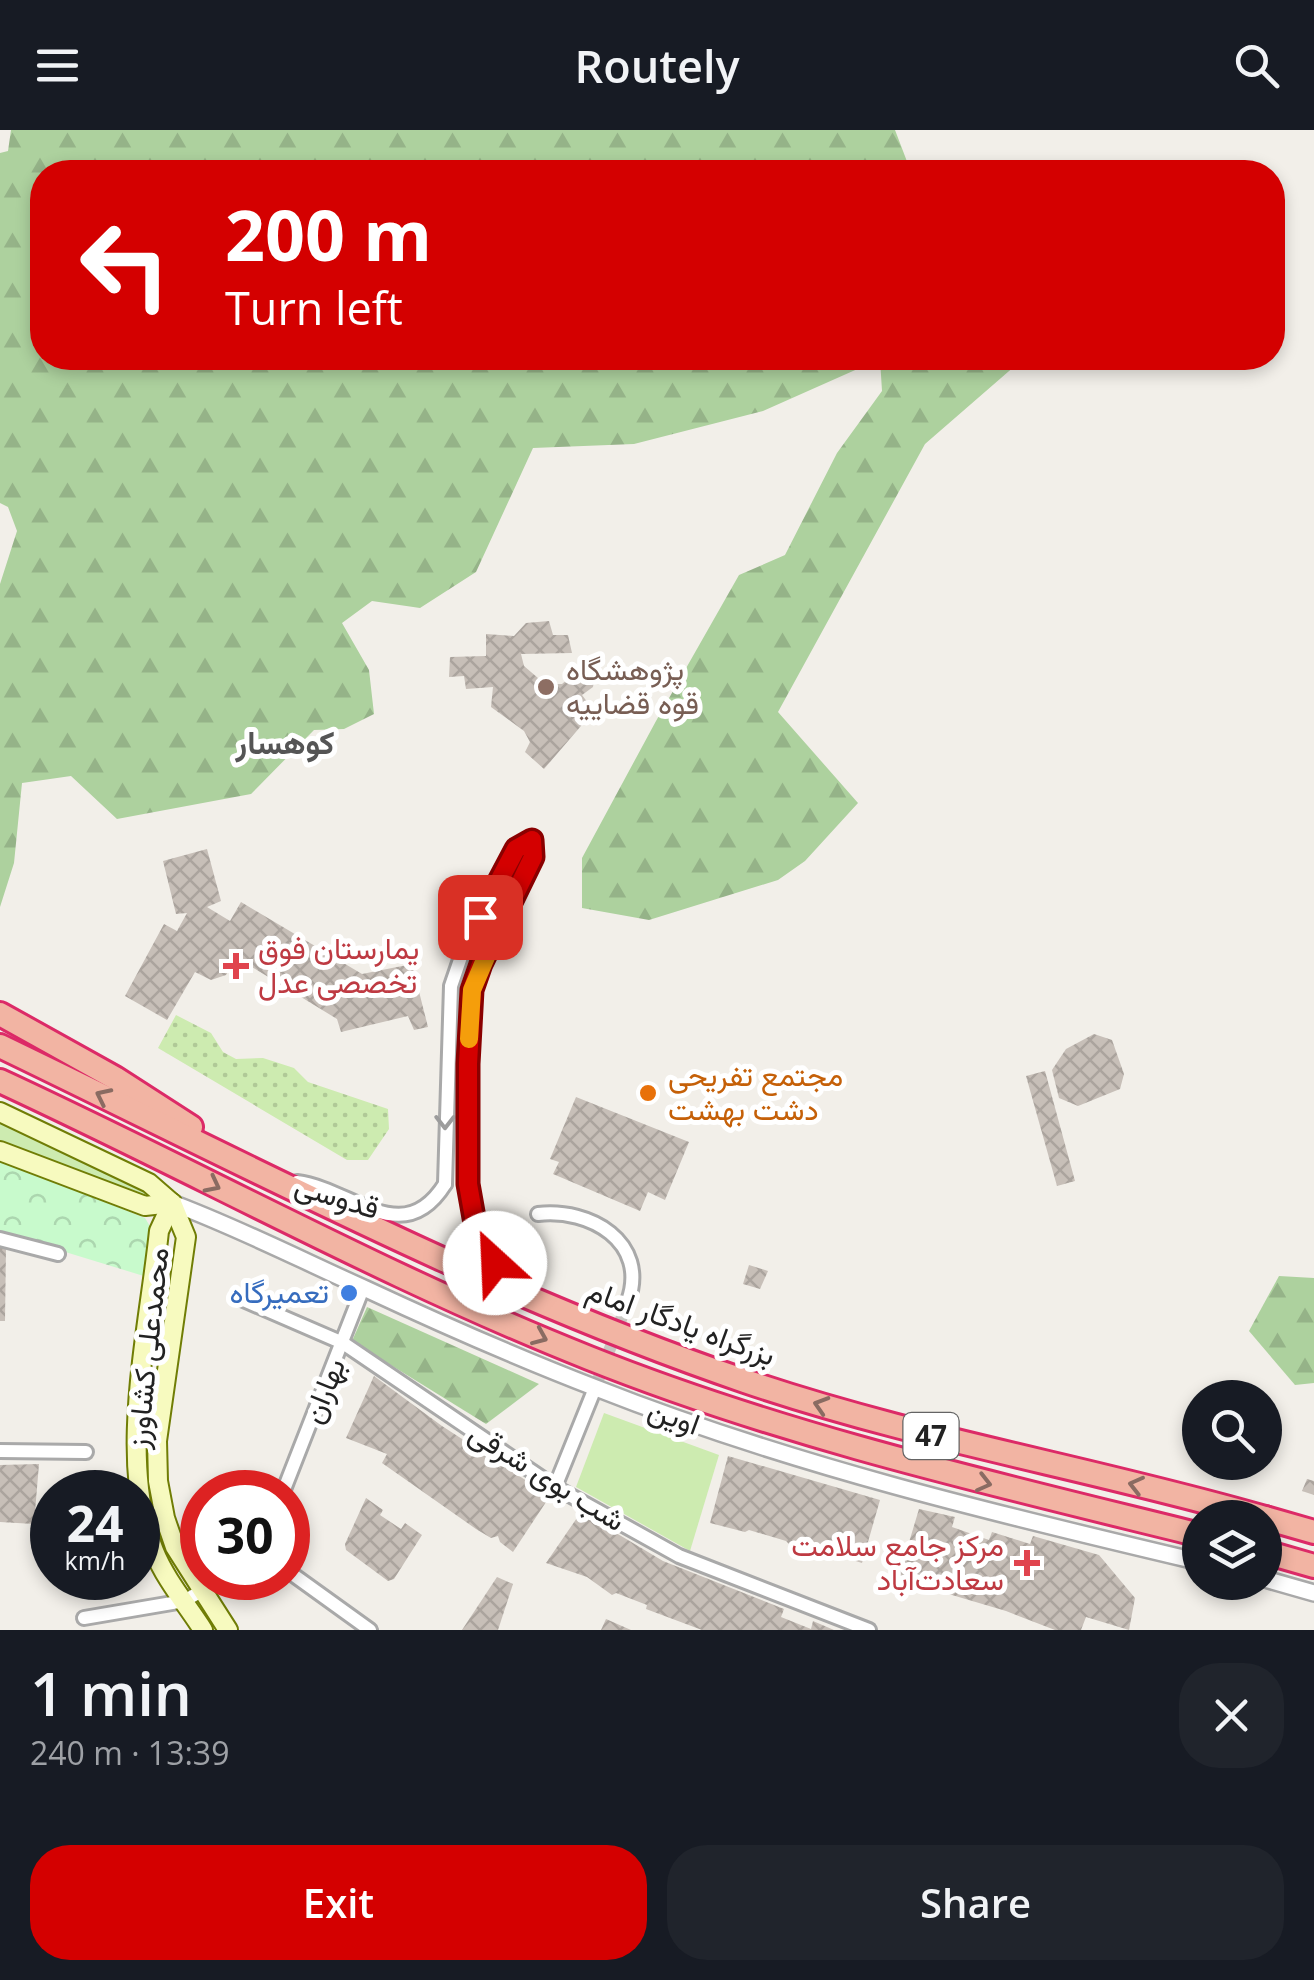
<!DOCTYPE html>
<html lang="en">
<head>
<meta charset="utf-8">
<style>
	body { margin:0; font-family:"Open Sans",Vazirmatn,sans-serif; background:#20242c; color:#f1f3f6; height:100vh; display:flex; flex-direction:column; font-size:38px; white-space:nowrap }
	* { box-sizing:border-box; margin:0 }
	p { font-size:32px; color:#9ea1a6 }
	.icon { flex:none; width:55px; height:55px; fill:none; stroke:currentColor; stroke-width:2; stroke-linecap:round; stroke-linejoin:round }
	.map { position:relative; height:1500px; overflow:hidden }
	.panel { display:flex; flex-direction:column; background:#171b24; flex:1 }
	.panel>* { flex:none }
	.hud { position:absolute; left:30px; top:30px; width:1255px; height:210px; border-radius:40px; box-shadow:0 5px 15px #0003; background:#d40000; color:#fff; overflow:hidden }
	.fabs { position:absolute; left:1182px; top:1250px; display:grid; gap:20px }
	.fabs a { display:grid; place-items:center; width:100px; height:100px; border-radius:50%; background:#171b24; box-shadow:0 5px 15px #0003; font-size:50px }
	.speed { position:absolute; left:30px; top:1340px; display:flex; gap:20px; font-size:50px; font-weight:700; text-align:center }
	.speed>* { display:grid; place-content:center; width:130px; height:130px; border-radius:50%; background:#171b24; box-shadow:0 5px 15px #0003; line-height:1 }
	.speed small { font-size:25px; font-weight:400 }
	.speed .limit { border:15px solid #d22; background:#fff; color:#111 }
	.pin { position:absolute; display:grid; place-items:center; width:85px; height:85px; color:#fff; margin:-42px; border-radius:20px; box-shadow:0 5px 15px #0006 }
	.me { position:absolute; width:110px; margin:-55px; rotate:335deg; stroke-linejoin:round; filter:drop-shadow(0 0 8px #0008) }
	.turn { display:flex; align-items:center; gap:35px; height:210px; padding:0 30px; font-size:45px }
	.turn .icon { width:130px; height:130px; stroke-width:2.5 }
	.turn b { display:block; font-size:70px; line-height:85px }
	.round { display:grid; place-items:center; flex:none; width:105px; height:105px; border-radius:40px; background:#20242c }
	.head { display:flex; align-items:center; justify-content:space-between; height:170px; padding:0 30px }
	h1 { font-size:60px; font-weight:600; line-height:75px }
	.action { display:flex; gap:20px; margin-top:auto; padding:20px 30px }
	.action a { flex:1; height:115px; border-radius:40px; background:#d40000; color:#fff; font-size:40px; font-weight:600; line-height:115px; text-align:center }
	.action a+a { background:#20242c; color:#f1f3f6 }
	header { display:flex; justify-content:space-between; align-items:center; height:130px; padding:0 30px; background:#171b24; font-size:45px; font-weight:600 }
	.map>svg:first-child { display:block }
	.grass { fill:url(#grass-dots) }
	.forest { fill:url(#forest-firs) }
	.park { fill:url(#park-crowns) }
	.garden { fill:#cdebb0 }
	.building { fill:url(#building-cross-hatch) }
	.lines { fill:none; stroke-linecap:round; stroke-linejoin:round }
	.minor-tunnel { stroke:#c8c6c1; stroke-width:12; stroke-dasharray:12 6; stroke-linecap:butt }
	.minor-casing { stroke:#a9a9a9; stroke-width:18 }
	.tertiary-casing { stroke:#a9a9a9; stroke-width:20 }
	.secondary-casing { stroke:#707d05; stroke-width:22 }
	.trunk-casing { stroke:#dc2a67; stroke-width:28 }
	.minor { stroke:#fff; stroke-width:12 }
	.tertiary { stroke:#fff; stroke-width:15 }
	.secondary { stroke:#f7fabf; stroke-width:18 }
	.trunk { stroke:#f2b4a3; stroke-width:22 }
	.oneway { stroke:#8a6b62 }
	.oneway2 { stroke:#9c9c9c }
	.route-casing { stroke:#8a0000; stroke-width:25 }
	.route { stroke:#d40000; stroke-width:18 }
	.slow { stroke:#f59e0b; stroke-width:18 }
	.education-dot { fill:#8d6e63; stroke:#fff; stroke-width:4 }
	.health-dot { fill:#e0444e; stroke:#fff; stroke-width:4 }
	.food-dot { fill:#e8710a; stroke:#fff; stroke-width:4 }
	.shop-dot { fill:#3f7fe0; stroke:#fff; stroke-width:4 }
	.labels { text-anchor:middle; stroke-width:10; stroke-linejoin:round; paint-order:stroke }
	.shield { fill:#fff; stroke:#646464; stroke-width:2.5 }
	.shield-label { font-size:28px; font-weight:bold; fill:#222 }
	.education-label { font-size:30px; fill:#785e54; stroke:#fff; text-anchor:start }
	.health-label { font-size:30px; fill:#be3a42; stroke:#fff; text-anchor:start }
	.food-label { font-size:30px; fill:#c56008; stroke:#fff; text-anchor:start }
	.street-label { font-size:30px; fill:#222; stroke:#fff }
	.shop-label { font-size:30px; fill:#366cbe; stroke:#fff; text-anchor:end }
	.neighbourhood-label { font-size:32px; font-weight:bold; fill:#555; stroke:#fff }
</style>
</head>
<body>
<header><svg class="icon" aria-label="menu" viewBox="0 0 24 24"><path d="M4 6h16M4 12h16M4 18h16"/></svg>Routely<svg class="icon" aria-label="search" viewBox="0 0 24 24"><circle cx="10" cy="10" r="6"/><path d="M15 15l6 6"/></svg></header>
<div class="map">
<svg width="1314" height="1500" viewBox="0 0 1314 1500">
	<defs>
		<pattern id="grass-dots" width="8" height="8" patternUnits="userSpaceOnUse" patternTransform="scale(2.5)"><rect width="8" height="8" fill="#cdebb0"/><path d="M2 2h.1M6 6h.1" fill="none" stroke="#b0c997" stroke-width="1.8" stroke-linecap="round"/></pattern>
		<pattern id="forest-firs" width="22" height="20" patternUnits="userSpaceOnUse" patternTransform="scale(2.5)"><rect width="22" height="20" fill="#add19e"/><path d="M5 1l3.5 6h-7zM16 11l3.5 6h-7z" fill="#95b388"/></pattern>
		<pattern id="park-crowns" width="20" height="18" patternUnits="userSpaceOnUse" patternTransform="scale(2.5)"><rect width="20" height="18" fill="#c8facc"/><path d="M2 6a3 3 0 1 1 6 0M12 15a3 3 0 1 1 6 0" fill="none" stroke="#acd6af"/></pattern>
		<pattern id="building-cross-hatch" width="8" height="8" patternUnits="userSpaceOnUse" patternTransform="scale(2.5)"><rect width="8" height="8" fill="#c7bfb8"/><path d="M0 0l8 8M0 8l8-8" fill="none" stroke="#aba49e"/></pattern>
	</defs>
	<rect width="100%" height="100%" fill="#f2efe9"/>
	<!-- grass -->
	<polygon class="grass" points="176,885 211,903 223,922 236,929 263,928 294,938 308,952 388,979 389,999 368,1030 347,1030 158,918"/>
	<!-- forest -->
	<g class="forest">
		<polygon points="11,0 895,0 911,42 42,42 42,228 1024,228 925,314 778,582 858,673 805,731 778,750 649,790 582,778 582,728 656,591 739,445 785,425 837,323 882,261 880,229 763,281 634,314 533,318 476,442 420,478 372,471 342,493 369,540 374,584 344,599 314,600 251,664 117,689 71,646 22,653 14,733 0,777 0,454 17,401 8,377 0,373 0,23 8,21"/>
		<polygon points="1279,1146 1314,1148 1314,1253 1295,1255 1249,1201"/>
		<polygon points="367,1177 539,1254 486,1294 352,1211"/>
	</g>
	<!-- park -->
	<polygon class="park" points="0,1030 145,1088 153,1101 147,1147 0,1102"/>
	<!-- garden -->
	<g class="garden">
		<polygon points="0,990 142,1059 149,1068 0,1012"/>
		<polygon points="604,1283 719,1325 690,1421 576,1357"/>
	</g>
	<!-- building -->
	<g class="building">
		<polygon points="549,491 553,505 568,505 572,523 521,524 524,536 545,554 562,554 586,533 595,543 593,557 582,565 588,573 581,580 587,589 544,639 525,622 530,612 524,601 491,577 493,557 466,559 464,546 449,547 450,527 486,526 486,504 514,506 526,493"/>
		<polygon points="207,719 221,771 207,777 230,791 241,772 362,844 412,834 428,897 414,900 408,886 341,902 337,889 237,828 226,845 211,850 195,842 167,890 125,866 164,794 177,801 187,783 176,784 163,731"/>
		<polygon points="1094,904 1112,910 1124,944 1120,959 1078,976 1059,968 1052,940 1066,919"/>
		<polygon points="1045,941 1075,1051 1057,1056 1026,946"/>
		<polygon points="576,967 689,1012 665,1070 648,1062 640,1081 553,1044 559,1032 550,1029"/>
		<polygon points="0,1117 6,1118 5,1191 0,1191"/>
		<polygon points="749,1135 768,1141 760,1159 743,1154"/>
		<polygon points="374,1246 442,1296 550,1366 513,1422 500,1412 498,1406 491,1408 476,1399 382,1333 387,1324 346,1308"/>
		<polygon points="728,1326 880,1370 862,1433 824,1421 821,1423 792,1417 786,1411 749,1400 745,1402 710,1393"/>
		<polygon points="39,1334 34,1394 0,1392 0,1335"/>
		<polygon points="1307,1349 1314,1351 1314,1365 1302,1361"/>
		<polygon points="366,1368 383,1380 380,1385 401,1399 405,1393 422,1405 394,1449 388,1451 346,1420 345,1414"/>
		<polygon points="919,1379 955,1387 952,1397 989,1410 992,1402 1030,1414 1033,1406 1099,1425 1135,1468 1129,1500 1086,1487 1081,1500 1055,1500 1006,1481 898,1449"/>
		<polygon points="581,1382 663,1431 784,1479 781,1487 811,1499 813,1491 834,1500 702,1500 646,1479 647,1475 616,1463 612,1465 587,1447 546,1433"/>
		<polygon points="497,1447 513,1454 498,1500 462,1500"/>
		<polygon points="606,1489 631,1500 601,1500"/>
	</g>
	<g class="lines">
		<!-- minor-tunnel -->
		<polyline class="minor-tunnel" points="595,1258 628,1171"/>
		<defs>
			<g id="minor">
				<path d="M297 1052C352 1059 403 1121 445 1054"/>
				<path d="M445 1054 451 856 463 821 516 719 532 710 533 727C513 769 483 813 473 859 462 906 461 1084 486 1123 496 1137 513 1147 526 1158"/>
				<path d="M538 1084C590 1078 649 1112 628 1171"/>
				<polyline points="0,1109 58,1124"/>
				<polyline points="239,1168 343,1213 555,1357 679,1426 869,1500"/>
				<polyline points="0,1321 86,1322"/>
				<polyline points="555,1357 595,1258"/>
				<polyline points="283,1362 363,1158"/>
				<polyline points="288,1441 370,1500"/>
				<polyline points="84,1488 184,1471 224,1448"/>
			</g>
			<g id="tertiary">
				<path d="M172 1073C239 1098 301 1130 366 1159 441 1194 518 1228 596 1258 791 1335 996 1384 1200 1432"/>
				<polyline points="1265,1449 1314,1463"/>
			</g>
			<g id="secondary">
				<polyline points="0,982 149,1053 172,1073 186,1107 157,1311 158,1351 165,1388 175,1417 228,1500"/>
				<polyline points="0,1021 145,1076 172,1073"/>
				<path d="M172 1073 159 1101C149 1198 117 1330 154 1421 165 1449 187 1475 203 1500"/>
			</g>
			<g id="trunk">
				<polyline points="0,884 115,948 191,997"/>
				<path d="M0 916C245 1034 487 1163 745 1251 915 1309 1092 1338 1265 1388"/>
				<path d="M0 951C197 1042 387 1148 589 1228 787 1307 994 1354 1200 1405"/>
				<polyline points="1265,1388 1314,1402"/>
				<polyline points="1265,1422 1314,1436"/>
			</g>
		</defs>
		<!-- minor casing -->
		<use href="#minor" class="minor-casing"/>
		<!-- tertiary casing -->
		<use href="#tertiary" class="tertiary-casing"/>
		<!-- secondary casing -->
		<use href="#secondary" class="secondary-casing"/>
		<!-- trunk casing -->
		<use href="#trunk" class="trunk-casing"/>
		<!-- minor -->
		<use href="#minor" class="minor"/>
		<!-- tertiary -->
		<use href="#tertiary" class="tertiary"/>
		<!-- secondary -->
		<use href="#secondary" class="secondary"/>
		<!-- trunk -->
		<use href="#trunk" class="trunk"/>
	</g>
	<!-- one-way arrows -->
	<defs><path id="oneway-chevron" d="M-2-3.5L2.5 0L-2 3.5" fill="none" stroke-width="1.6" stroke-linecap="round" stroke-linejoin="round" transform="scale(2.5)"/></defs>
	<g class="oneway">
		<use href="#oneway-chevron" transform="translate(103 966) rotate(-154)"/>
		<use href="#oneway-chevron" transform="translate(213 1055) rotate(27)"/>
		<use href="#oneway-chevron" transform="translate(540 1207) rotate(23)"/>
		<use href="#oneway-chevron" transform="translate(821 1275) rotate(-163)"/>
		<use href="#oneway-chevron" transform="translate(984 1353) rotate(14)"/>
		<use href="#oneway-chevron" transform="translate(1136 1355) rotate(-166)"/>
	</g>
	<use class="oneway2" href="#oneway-chevron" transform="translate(445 992) rotate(90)"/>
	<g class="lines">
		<defs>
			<polyline id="route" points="480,787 516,719 532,710 533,727 481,834 472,860 468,934 468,1054 476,1099 485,1121 495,1133"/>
		</defs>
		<!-- route casing -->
		<use href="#route" class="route-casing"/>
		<!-- route -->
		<use href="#route" class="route"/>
		<!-- slow -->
		<polyline class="slow" points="469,909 472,860 495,806"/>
	</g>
	<!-- markers -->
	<circle class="education-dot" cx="546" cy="557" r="10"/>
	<g class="health-dot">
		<path d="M231 821h10v10h10v10h-10v10h-10v-10h-10v-10h10z"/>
		<path d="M1022 1418h10v10h10v10h-10v10h-10v-10h-10v-10h10z"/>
	</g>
	<circle class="food-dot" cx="648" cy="963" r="10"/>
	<circle class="shop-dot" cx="349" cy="1163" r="10"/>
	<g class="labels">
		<!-- shield labels -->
		<rect class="shield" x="903.5" y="1283" width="55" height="46" rx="8"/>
		<g class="shield-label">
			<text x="931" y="1316">47</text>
		</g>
		<!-- education labels -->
		<g class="education-label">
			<text x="566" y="550">پژوهشگاه<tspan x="566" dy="34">قوه قضاییه</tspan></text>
		</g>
		<!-- health labels -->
		<g class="health-label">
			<text x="258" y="829">یمارستان فوق<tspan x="258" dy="34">تخصصی عدل</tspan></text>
			<text x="1004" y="1426" text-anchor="end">مرکز جامع سلامت<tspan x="1004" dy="34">سعادت‌آباد</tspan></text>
		</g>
		<!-- food labels -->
		<g class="food-label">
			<text x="668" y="956">مجتمع تفریحی<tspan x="668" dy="34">دشت بهشت</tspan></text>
		</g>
		<!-- street labels -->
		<g class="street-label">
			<text transform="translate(337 1067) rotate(17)" y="10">قدوسی</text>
			<text transform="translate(681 1193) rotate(20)" y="10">بزرگراه یادگار امام</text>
			<text transform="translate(148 1218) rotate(-84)" y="10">محمدعلی کشاورز</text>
			<text transform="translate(324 1261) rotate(-68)" y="10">بهاران</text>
			<text transform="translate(674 1287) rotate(20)" y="10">اوین</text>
			<text transform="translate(547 1347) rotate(32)" y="10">شب بوی شرقی</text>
		</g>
		<!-- shop labels -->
		<g class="shop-label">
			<text x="329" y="1173">تعمیرگاه</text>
		</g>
		<!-- neighbourhood labels -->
		<g class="neighbourhood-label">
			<text x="285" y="624">کوهسار</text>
		</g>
	</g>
</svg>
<div class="fabs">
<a><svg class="icon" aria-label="search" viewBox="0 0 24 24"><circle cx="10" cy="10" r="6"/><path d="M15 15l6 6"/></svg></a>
<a><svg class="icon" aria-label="layers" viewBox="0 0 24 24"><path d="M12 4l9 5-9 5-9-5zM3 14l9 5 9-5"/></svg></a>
</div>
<div class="speed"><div>24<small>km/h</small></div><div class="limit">30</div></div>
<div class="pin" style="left:480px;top:787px;background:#d93025"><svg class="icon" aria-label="arrive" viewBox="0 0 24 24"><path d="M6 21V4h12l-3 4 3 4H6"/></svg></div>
<svg class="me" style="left:495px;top:1133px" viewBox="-20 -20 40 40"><circle r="19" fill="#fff"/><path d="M0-13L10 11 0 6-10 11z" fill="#d40000"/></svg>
<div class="hud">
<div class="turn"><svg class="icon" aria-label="left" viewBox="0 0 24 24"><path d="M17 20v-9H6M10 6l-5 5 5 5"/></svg><div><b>200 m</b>Turn left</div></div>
</div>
</div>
<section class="panel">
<div class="head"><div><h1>1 min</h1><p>240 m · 13:39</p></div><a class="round"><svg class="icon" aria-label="close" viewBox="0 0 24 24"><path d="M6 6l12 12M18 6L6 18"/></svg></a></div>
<div class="action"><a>Exit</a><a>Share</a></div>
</section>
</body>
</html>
